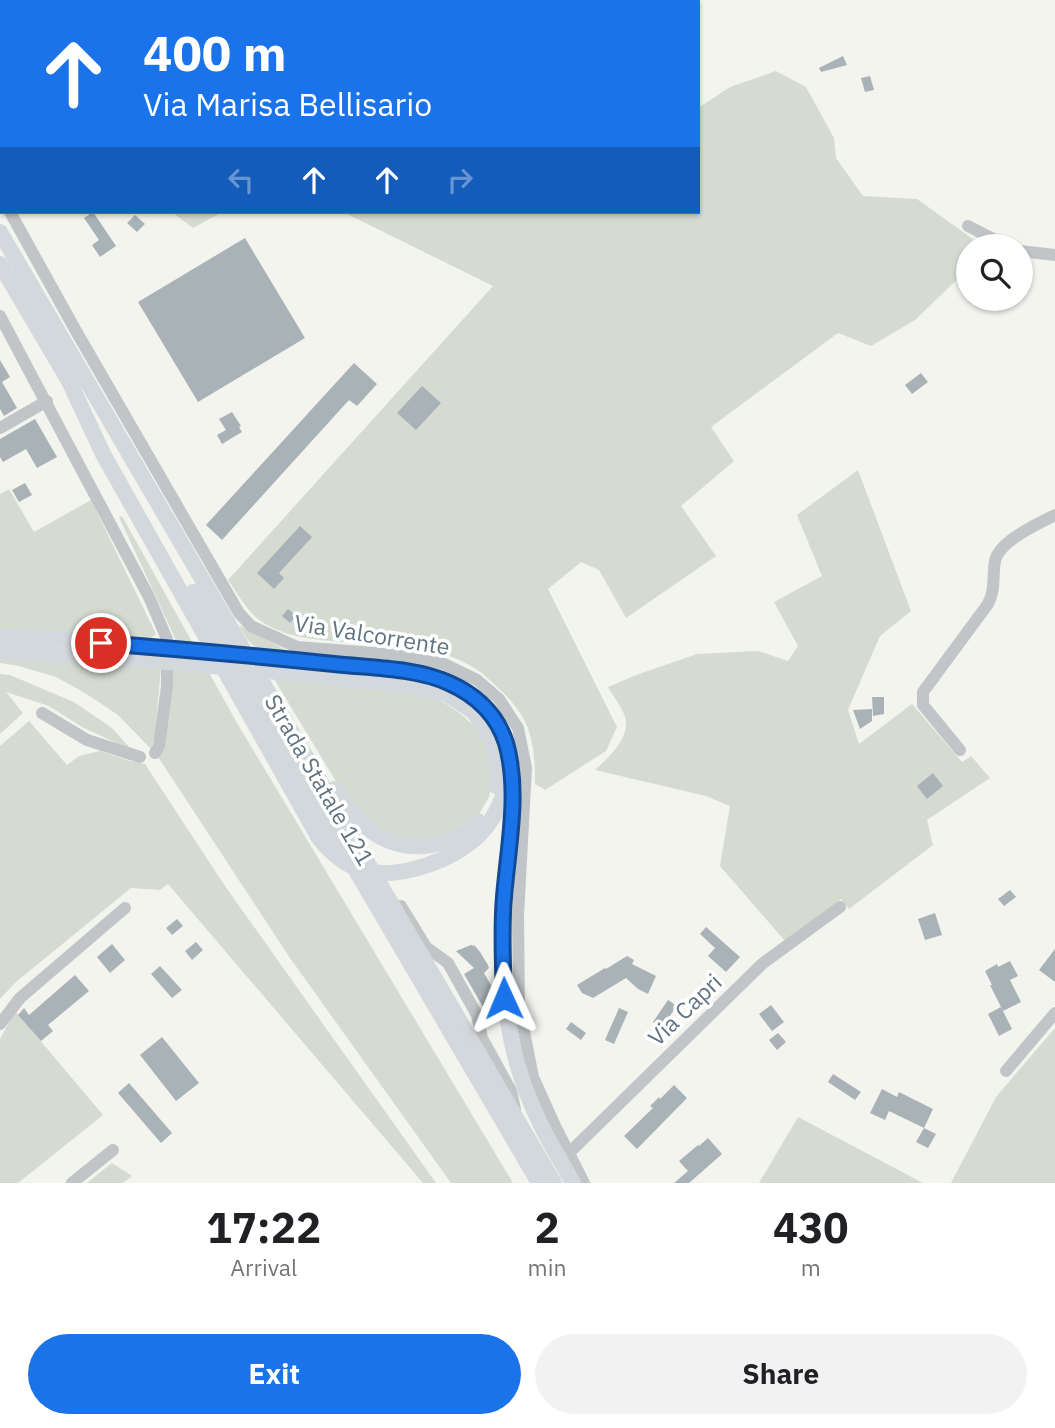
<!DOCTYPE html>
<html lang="en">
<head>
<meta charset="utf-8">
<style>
	body { margin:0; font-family:"IBM Plex Sans",sans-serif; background:#f2f2f2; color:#202124; height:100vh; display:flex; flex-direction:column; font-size:26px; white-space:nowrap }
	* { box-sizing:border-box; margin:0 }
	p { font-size:23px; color:#757577 }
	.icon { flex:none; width:38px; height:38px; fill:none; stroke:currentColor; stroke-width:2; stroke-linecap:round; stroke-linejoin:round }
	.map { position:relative; height:1183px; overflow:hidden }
	.details { display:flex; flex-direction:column; background:#fff; flex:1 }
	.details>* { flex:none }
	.banner { position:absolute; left:0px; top:0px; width:700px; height:214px; box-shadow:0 2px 5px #0004; background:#1a73e8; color:#fff; overflow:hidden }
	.fabs { position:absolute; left:956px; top:234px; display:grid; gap:14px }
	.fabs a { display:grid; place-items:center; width:77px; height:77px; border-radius:50%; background:#fff; box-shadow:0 2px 5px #0004; font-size:35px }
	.pin { position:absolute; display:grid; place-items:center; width:60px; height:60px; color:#fff; margin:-30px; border:4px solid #fff; border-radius:50%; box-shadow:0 2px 7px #0007 }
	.me { position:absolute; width:77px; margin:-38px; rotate:359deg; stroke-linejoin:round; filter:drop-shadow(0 0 5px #0008) }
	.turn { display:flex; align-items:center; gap:24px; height:147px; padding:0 28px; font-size:32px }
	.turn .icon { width:91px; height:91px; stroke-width:2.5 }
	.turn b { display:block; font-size:49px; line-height:60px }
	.lanes { display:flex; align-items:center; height:66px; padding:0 28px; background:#0003; justify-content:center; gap:35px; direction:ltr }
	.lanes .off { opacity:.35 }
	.eta { display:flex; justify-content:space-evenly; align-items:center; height:119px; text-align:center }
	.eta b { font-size:42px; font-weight:800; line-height:49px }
	.cta { display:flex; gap:14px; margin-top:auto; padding:14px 28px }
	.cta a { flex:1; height:80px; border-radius:42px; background:#1a73e8; color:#fff; font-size:28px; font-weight:800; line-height:80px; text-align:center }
	.cta a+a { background:#f2f2f2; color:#202124 }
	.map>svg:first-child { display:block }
	.green { fill:#d5dbd0 }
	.building { fill:#a9b2b6 }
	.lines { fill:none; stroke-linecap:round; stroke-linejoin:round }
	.minor { stroke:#c1c5c8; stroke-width:12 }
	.major { stroke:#d3d8dc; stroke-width:16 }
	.route-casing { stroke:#114b97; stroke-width:18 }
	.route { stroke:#1a73e8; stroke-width:12 }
	.labels { text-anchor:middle; stroke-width:7; stroke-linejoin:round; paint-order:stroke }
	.street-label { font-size:23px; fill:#627481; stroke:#fff }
</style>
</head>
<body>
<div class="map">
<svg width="1055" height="1183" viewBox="0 0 1055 1183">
	<rect width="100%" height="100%" fill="#f4f4ef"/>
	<!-- green -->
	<g class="green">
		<polygon points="0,0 93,0 93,2 2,2 2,147 0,148"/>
		<polygon points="447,0 618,0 620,2 446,2"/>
		<path d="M776 71 806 87 834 138 836 158 863 196 917 199 984 247H968V269L915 320 871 346 838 333 711 427 734 461 681 506 716 556 626 618 599 570 581 562 548 589 617 727 606 751 545 790 535 784C535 741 531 718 498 688 493 683 488 678 483 674 442 642 383 645 333 641 308 639 284 636 262 622 248 613 238 594 228 580L493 286 343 212H698V108L730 87Z"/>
		<polygon points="172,212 222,212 193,228"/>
		<path d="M858 470 911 611 880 636 848 710 859 744 912 704 962 762 971 756 990 778 927 820 933 845 849 909 841 899 785 941 720 866 730 806 706 796 595 770C608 758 631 738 625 717 623 709 613 696 608 687L639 674 697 654 758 651 788 661 798 646 774 602 822 576 797 515Z"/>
		<polygon points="9,489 34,532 91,500 156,634 149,639 0,631 0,494"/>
		<polygon points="122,516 237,723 513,1183 451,1183 290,958 158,757 173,668 175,638 119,517"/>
		<path d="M239 625 288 651C257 648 254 654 239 625Z"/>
		<polygon points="0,656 161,667 155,736 151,749 118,715 85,693 56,677 19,666 0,663"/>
		<polygon points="0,674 10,675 74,702 112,728 131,749 125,747 82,727 49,706 6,692 23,713 0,734"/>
		<polygon points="274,679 415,693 442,701 462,715 475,727 486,743 492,782 489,797 479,814 435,840 402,839 373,825 340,788"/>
		<polygon points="29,721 67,765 79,756 100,751 130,761 145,764 225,886 436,1183 423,1183 168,884 160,890 131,888 16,982 0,999 0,746"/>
		<polygon points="17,1013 103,1115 18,1183 0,1183 0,1039 13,1015"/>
		<polygon points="1055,1028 1055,1183 951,1183 996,1097"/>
		<polygon points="798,1117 923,1183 759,1183"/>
		<polygon points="112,1163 132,1176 123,1183 87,1183"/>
	</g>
	<!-- building -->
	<g class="building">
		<polygon points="843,56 847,65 821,72 819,68"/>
		<polygon points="870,76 874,90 865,92 861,78"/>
		<polygon points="93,212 116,246 100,257 92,245 99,240 84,218"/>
		<polygon points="135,215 145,224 137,232 127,223"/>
		<polygon points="245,238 305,338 198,402 138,302"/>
		<polygon points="0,360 10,377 2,382 17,408 4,416 0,409"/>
		<polygon points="354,363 377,384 357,406 349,400 222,540 206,525"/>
		<polygon points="921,373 928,382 912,394 905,385"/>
		<polygon points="422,386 441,403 416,430 397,413"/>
		<polygon points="232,412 241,426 239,427 242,432 222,444 217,435 226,430 219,419"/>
		<polygon points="35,419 57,457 37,468 26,449 3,462 0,457 0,439"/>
		<polygon points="25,483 32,495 19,502 12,490"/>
		<polygon points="300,526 312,537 279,573 284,578 274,589 257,573"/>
		<polygon points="288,609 297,616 290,623 282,616"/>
		<polygon points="872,697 884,697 884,714 873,716"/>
		<polygon points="872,709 872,721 860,729 853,710"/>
		<polygon points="933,773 943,786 927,799 917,786"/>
		<polygon points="1010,890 1016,897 1004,906 998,899"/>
		<polygon points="935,913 942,935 925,940 918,919"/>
		<polygon points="177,919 183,926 172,935 166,928"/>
		<polygon points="706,927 740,957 726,972 708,956 715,948 700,934"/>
		<polygon points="196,942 203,950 192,960 185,951"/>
		<polygon points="112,944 125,960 110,973 97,957"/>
		<polygon points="471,945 475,946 480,952 488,965 489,968 484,973 494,990 494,995 486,1000 489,1004 483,1007 464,974 474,968 456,951"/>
		<polygon points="1055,949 1055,982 1039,970"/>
		<polygon points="627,956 634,960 632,964 656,976 648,994 638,989 626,978 593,998 582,993 577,985 605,968 606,969"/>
		<polygon points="1010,961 1018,976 1010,980 1021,1002 1003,1011 990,985 992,985 985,971 997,964 998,967"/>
		<polygon points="160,966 182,990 172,998 151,974"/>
		<polygon points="75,975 89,991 48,1025 53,1031 41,1041 18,1015 24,1008 29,1015"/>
		<polygon points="668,1000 677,1006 661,1028 653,1022"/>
		<polygon points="771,1005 784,1022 772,1031 759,1014"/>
		<polygon points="1001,1007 1012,1029 999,1036 988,1014"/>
		<polygon points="619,1008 628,1012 614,1044 605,1040"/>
		<polygon points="571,1022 586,1033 581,1040 566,1029"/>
		<polygon points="778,1033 786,1042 777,1050 769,1040"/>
		<polygon points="162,1037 199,1083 176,1101 140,1055"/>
		<polygon points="833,1074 861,1092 855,1100 828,1082"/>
		<polygon points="129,1083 172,1133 161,1143 118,1093"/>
		<polygon points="674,1085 687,1098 637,1149 624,1136 653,1108 650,1106 659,1097 660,1099"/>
		<polygon points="882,1089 897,1097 899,1092 933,1109 924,1128 889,1111 885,1120 870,1113"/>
		<polygon points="924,1128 936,1134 928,1148 916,1142"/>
		<polygon points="708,1138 722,1154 689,1183 674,1183 688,1171 679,1161 698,1145 699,1146"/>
	</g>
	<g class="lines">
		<!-- minor -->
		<g class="minor">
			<polyline points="0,194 2,197"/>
			<polyline points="10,212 76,331 239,613 251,626 297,647 388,654 444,664 477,680 499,699 510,716 518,728 526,768 518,916 519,1006 533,1077 555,1126 584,1183"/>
			<polyline points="968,226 1009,247"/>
			<polyline points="1020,251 1055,255"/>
			<polyline points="0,316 149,597 167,639 167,686 159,746 155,753"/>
			<polyline points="0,428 47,401"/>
			<polyline points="42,713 87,740 140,757"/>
			<path d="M960 750 923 705V692L988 604C996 588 992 577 995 561 999 541 1038 524 1055 515"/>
			<polyline points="401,906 426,947 448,963 477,1015 482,1038 511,1091 515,1109"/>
			<polyline points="0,1024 20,998 125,908"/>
			<polyline points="1006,1071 1055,1013"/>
			<polyline points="569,1153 762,964 840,907"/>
			<polyline points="72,1183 113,1150"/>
		</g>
		<!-- major -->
		<g class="major">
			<polyline points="0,232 554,1183"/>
			<polyline points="0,264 73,388"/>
			<polyline points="193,592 539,1183"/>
			<path d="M0 637C71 636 146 647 217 653 260 657 302 661 344 665 372 668 401 670 429 676 443 679 460 687 472 696 491 711 510 737 510 763 510 770 507 778 506 784 502 803 493 821 479 835 452 861 397 881 361 870 344 864 330 852 319 838L103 454 69 381"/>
			<polyline points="0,651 146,660 268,671 415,687 447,694 474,712 490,738 498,768 496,786"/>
			<path d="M511 784C513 823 506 862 504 902 500 983 504 1052 542 1127 551 1146 563 1164 573 1183"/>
			<path d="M335 789C345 802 353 816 366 827 401 856 446 851 478 821"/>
		</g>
	</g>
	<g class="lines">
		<defs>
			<path id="route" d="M101 643C179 649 256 656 334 664 371 668 416 668 449 683 476 695 497 715 506 743 520 792 508 847 504 897 501 930 503 964 504 998"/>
		</defs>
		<!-- route casing -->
		<use href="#route" class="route-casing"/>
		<!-- route -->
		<use href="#route" class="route"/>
	</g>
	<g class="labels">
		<!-- street labels -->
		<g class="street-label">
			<text transform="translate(372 635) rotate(9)" y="8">Via Valcorrente</text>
			<text transform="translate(319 780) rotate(60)" y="8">Strada Statale 121</text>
			<text transform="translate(685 1010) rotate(-44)" y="8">Via Capri</text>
		</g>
	</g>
</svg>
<div class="fabs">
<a><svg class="icon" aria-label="search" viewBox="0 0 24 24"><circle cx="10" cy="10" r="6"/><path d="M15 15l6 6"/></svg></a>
</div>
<div class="pin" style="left:101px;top:643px;background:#d93025"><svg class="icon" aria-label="arrive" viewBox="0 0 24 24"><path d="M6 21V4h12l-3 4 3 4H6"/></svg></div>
<svg class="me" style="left:504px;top:998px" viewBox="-20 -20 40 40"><path d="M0-17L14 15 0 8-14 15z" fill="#1a73e8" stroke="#fff" stroke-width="4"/></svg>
<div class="banner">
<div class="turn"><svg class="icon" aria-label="ahead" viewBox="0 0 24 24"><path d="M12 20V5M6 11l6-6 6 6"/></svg><div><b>400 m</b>Via Marisa Bellisario</div></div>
<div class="lanes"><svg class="icon off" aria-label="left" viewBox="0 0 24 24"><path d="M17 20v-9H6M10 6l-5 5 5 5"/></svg><svg class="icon" aria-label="ahead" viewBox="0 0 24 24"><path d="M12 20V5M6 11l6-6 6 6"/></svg><svg class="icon" aria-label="ahead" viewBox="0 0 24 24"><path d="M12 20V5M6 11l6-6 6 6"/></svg><svg class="icon off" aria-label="right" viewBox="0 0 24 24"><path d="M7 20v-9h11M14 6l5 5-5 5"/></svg></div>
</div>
</div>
<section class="details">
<div class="eta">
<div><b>17:22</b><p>Arrival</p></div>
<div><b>2</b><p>min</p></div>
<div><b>430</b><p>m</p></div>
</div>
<div class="cta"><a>Exit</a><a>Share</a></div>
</section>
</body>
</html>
